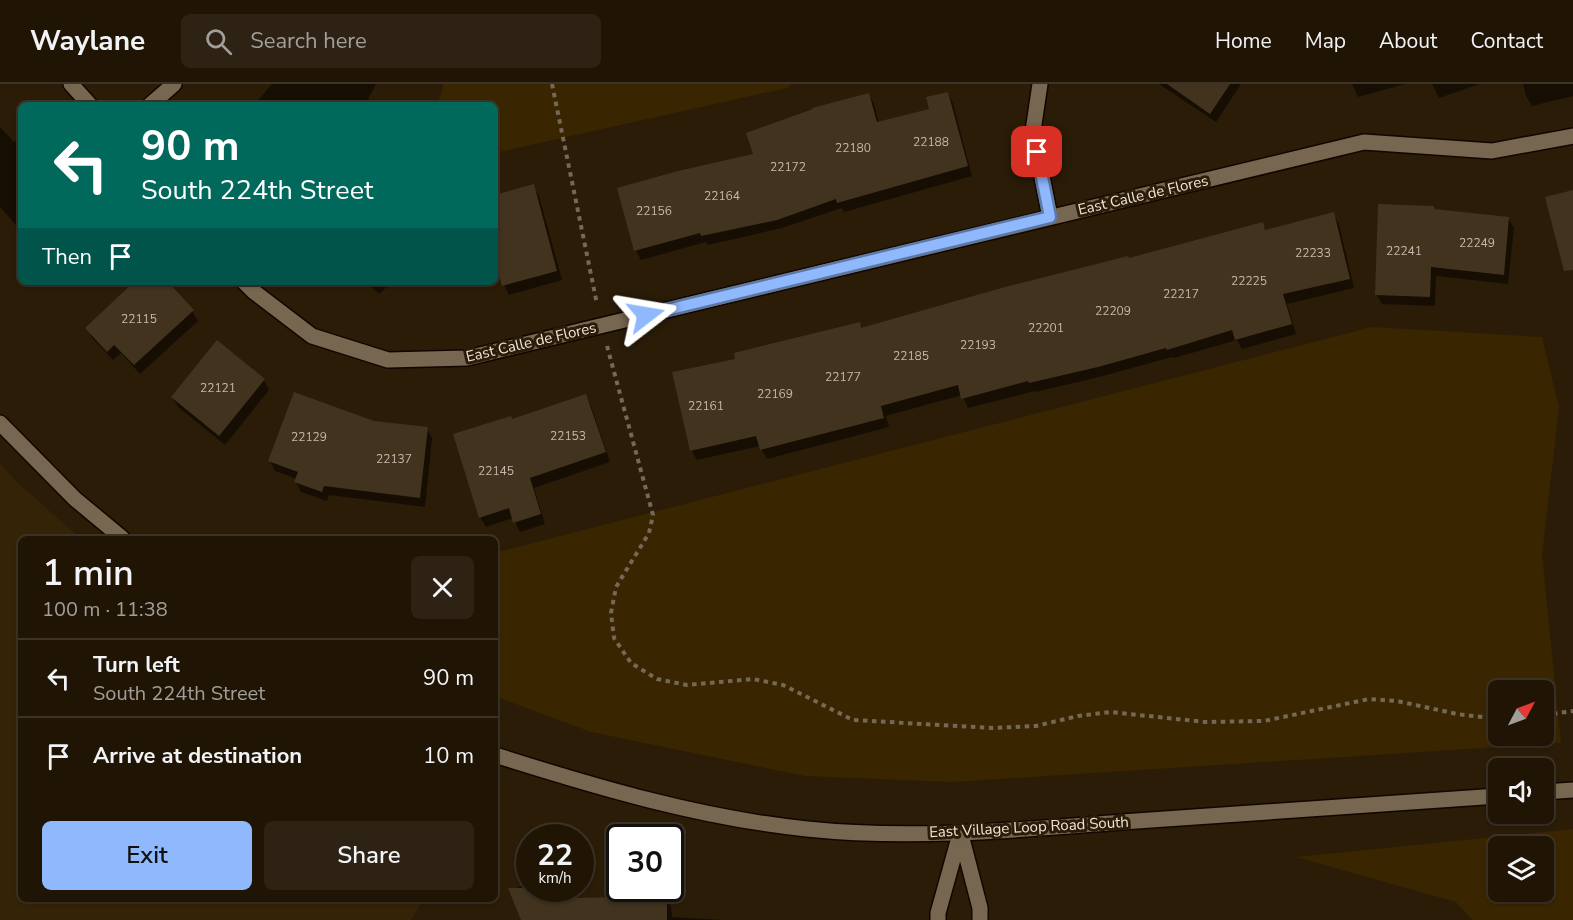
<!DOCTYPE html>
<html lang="en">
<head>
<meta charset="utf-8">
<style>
	body { margin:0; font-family:"Nunito Sans",sans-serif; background:#2d2213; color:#f1f3f6; height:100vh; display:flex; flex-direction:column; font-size:22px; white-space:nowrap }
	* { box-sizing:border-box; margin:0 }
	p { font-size:20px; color:#a29f9a }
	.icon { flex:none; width:33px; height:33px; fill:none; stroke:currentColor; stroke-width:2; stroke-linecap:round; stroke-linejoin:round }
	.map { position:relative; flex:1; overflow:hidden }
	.side { position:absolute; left:18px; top:452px; width:480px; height:366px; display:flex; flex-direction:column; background:#201505; border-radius:9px; box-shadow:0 2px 4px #0004,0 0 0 2px #3d3427 }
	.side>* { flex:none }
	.top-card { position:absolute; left:18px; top:18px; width:480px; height:183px; border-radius:9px; box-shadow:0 2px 4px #0004,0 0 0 2px #3d3427; background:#00695c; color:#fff; overflow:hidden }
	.needle { width:39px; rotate:49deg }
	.controls { position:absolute; left:1488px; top:596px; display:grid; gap:12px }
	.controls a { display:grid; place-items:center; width:66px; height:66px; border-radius:9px; background:#201505; box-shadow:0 2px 4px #0004,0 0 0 2px #3d3427; font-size:30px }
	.speed { position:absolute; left:516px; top:740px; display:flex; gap:12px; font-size:30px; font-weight:700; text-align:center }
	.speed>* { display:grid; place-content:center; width:78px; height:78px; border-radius:50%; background:#201505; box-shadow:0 2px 4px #0004,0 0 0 2px #3d3427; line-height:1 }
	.speed small { font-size:15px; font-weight:400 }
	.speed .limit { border:3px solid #111; border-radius:9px; background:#fff; color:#111 }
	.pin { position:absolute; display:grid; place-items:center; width:51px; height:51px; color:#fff; margin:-26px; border-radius:12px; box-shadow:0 3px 9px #0006 }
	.me { position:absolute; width:66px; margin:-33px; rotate:76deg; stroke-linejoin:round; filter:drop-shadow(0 0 4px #0008) }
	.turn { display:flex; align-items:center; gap:21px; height:126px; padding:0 24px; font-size:27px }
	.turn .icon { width:78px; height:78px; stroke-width:2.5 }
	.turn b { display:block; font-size:42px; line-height:51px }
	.then { display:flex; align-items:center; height:57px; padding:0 24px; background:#0003; gap:12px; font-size:22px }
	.round { display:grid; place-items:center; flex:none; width:63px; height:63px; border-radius:9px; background:#2d2213 }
	.overview { display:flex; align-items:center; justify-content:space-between; height:102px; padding:0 24px }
	h1 { font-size:36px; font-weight:600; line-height:45px }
	.cta { display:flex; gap:12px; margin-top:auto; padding:12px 24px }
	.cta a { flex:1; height:69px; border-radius:9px; background:#8fb8fd; color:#111; font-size:24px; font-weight:600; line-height:69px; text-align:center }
	.cta a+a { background:#2d2213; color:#f1f3f6 }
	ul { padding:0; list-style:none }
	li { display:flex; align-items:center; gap:18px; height:78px; padding:0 24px; border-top:2px solid #3d3427 }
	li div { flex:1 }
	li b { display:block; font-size:22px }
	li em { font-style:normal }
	header { display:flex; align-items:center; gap:36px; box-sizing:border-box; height:84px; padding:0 30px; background:#201505; border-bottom:2px solid #3d3427 }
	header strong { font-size:28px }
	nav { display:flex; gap:33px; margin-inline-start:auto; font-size:21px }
	.search { width:420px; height:54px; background:#2d2213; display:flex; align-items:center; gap:15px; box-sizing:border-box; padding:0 21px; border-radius:9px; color:#a29f9a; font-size:22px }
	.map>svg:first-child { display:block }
	.built { fill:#342306 }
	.green { fill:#3a2501; fill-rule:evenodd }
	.shadow { fill:#0007 }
	.building { fill:#42331e }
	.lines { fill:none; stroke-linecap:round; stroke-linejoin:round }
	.minor-casing { stroke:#120600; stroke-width:18 }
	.tertiary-casing { stroke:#120600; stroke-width:18 }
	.path { stroke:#746856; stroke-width:4; stroke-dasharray:4.5 4.5; stroke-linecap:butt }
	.minor { stroke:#776750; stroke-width:15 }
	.tertiary { stroke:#776750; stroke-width:15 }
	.route-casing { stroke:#5d78a4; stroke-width:15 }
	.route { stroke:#8fb8fd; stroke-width:10 }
	.labels { text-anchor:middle; stroke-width:6; stroke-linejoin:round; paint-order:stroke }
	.number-label { font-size:12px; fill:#c3b8aa }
	.street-label { font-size:15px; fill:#eee5d8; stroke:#2a1c07 }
</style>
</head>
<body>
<header>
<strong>Waylane</strong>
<div class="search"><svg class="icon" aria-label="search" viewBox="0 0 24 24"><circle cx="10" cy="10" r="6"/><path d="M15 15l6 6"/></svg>Search here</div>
<nav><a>Home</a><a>Map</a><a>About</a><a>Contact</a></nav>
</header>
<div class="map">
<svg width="1573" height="836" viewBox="0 0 1573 836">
	<rect width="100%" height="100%" fill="#2a1c07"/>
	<!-- built -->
	<polygon class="built" points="0,379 17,398 80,454 21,454 21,814 424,815 411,836 0,836"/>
	<!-- green -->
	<g class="green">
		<polygon points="444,0 791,0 787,4 495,69 495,21 437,21"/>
		<path d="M1372 243 1542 253 1559 323 1542 471 1561 659 952 698 805 692 591 648 495 612V466L502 467ZM1498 606H1544V651H1498Z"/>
		<path d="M1573 745V836H1472L1456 818 1296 773ZM1498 762H1544V807H1498Z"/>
	</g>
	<!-- shadow -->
	<g class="shadow">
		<polygon points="272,0 376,0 368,15 375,21 254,21"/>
		<polygon points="1159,0 1241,0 1216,38"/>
		<polygon points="1352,0 1405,0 1358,13"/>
		<polygon points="1432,0 1480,0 1439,14"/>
		<polygon points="1523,0 1573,0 1573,12 1532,22 1526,12"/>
		<polygon points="948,9 953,19 972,92 844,128 842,124 782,144 708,161 706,158 641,176 636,167 618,105 755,71 869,11 874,20 879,39 931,26"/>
		<polygon points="0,43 14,58 21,52 21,147 0,123"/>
		<polygon points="533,102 539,112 562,196 509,211 504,201 495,170 495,113"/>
		<polygon points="1435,127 1508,134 1514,144 1508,200 1436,192 1435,222 1382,220 1376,210"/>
		<polygon points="1333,130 1339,140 1354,204 1287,220 1296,250 1242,265 1237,256 1174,274 1172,273 1103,292 1036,308 1035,307 968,324 962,311 886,332 889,343 767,375 760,362 697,376 691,366 737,276 859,240 862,246 1262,140 1266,147"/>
		<polygon points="137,198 166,198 192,227 198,237 140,290 121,269 113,276 92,254 87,244"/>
		<polygon points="367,198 392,198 379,210"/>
		<polygon points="264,296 269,306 225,361 178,323 172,313"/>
		<polygon points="586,312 591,322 610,378 534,404 545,440 520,448 513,434 486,443 480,433"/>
		<polygon points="373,339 427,345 432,354 425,423 329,411 327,417 301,408 296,398 297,395 275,387 270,377"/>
		<polygon points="530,799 530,804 572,804 577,816 666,813 671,823 672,833 723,836 522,836 511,806"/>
	</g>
	<!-- building -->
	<g class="building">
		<polygon points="1167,0 1230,0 1210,30"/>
		<polygon points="948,8 968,82 837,119 836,115 777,136 701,152 700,149 634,167 617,104 678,87 753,70 746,49 813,25 812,24 869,9 877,38 929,25 926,13"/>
		<polygon points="534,100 557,187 502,202 495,176 495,111"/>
		<polygon points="1573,106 1573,186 1564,187 1545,113"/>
		<polygon points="1378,120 1434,122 1434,125 1509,133 1504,191 1431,183 1430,213 1375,211"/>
		<polygon points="1334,128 1350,195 1283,210 1292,240 1235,256 1232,246 1167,266 1166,264 1098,283 1029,299 1028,297 961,315 958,301 881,322 884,334 760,366 756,352 690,367 672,288 735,275 734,269 860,238 861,244 1005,203 1128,172 1129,174 1263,138 1265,146"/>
		<polygon points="134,198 168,198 194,226 134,281 114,261 107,268 85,244"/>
		<polygon points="217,256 265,295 219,352 171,313"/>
		<polygon points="294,308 374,337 428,343 420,414 324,402 322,408 294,398 298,388 268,377"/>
		<polygon points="586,310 606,368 530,394 541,430 513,439 509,424 479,434 453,350 511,332 512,335"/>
		<polygon points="508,804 572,804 576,814 667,812 667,836 521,836"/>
	</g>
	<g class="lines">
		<defs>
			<g id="minor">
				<polyline points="71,0 90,21"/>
				<polyline points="1040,0 1033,47 1050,133"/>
				<polyline points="150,21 174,0"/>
				<polyline points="244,198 253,207 312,252 388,276 467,274 1364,58 1492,67 1573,52"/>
				<polyline points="961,751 980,824 980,836"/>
				<polyline points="938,836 938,829 960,750"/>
			</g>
			<g id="tertiary">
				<polyline points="0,339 75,415 122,454"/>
				<path d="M495 671C596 703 700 734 807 745 912 756 1017 746 1122 738 1248 729 1373 720 1498 712"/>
				<polyline points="1544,708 1573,706"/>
			</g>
		</defs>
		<!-- minor casing -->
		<use href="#minor" class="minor-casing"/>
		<!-- tertiary casing -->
		<use href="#tertiary" class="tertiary-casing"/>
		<!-- path -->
		<g class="path">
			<polyline points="552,0 597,220"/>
			<polyline points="607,262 653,431 649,449 616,503 611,529 614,554 631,579 657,595 687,601 753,595 783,601 853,636 993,644 1036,642 1078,632 1110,628 1205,638 1264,637 1369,615 1397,617 1457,630 1498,635"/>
			<polyline points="1544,631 1573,627"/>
		</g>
		<!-- minor -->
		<use href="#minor" class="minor"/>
		<!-- tertiary -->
		<use href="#tertiary" class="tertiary"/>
	</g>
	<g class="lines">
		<defs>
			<polyline id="route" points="646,231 1050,133 1037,68"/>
		</defs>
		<!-- route casing -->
		<use href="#route" class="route-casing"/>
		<!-- route -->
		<use href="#route" class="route"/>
	</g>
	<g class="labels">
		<!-- number labels -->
		<g class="number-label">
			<text x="931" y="62">22188</text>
			<text x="853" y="68">22180</text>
			<text x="788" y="87">22172</text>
			<text x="722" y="116">22164</text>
			<text x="654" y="131">22156</text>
			<text x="1477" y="163">22249</text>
			<text x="1404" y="171">22241</text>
			<text x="1313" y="173">22233</text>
			<text x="1249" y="201">22225</text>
			<text x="1181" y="214">22217</text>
			<text x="1113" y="231">22209</text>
			<text x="139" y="239">22115</text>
			<text x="1046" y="248">22201</text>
			<text x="978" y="265">22193</text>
			<text x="911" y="276">22185</text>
			<text x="843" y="297">22177</text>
			<text x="218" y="308">22121</text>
			<text x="775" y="314">22169</text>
			<text x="706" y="326">22161</text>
			<text x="568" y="356">22153</text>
			<text x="309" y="357">22129</text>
			<text x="394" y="379">22137</text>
			<text x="496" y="391">22145</text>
		</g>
		<!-- street labels -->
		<g class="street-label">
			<text transform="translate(1143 111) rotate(-13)" y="5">East Calle de Flores</text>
			<text transform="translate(531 258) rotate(-13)" y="5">East Calle de Flores</text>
			<text transform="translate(1029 743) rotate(-3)" y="5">East Village Loop Road South</text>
		</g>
	</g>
</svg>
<div class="controls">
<a><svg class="needle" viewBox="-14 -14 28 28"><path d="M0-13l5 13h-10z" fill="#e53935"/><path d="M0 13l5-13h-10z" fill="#a29f9a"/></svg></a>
<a><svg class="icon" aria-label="sound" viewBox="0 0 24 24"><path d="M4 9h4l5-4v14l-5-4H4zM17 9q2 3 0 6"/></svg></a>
<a><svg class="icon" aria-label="layers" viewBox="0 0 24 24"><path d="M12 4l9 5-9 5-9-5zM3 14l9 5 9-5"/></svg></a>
</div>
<div class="speed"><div>22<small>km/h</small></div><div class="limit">30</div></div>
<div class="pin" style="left:1037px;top:68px;background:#d93025"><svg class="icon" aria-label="arrive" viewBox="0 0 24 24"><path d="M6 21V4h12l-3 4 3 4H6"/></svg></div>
<svg class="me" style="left:646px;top:231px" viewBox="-20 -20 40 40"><path d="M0-17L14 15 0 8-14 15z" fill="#8fb8fd" stroke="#fff" stroke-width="4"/></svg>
<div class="top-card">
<div class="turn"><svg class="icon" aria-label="left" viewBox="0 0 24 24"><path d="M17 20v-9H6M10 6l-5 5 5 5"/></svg><div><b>90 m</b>South 224th Street</div></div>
<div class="then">Then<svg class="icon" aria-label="arrive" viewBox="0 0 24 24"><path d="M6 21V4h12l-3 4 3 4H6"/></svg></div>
</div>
<section class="side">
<div class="overview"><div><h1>1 min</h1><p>100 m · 11:38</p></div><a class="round"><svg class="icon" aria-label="close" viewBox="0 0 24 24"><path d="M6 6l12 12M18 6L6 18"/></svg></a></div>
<ul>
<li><svg class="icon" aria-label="left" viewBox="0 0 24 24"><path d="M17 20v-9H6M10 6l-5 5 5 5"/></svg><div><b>Turn left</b><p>South 224th Street</p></div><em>90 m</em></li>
<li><svg class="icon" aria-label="arrive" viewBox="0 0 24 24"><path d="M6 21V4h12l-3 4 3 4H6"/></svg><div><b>Arrive at destination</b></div><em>10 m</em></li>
</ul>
<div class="cta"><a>Exit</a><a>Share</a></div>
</section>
</div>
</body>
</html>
